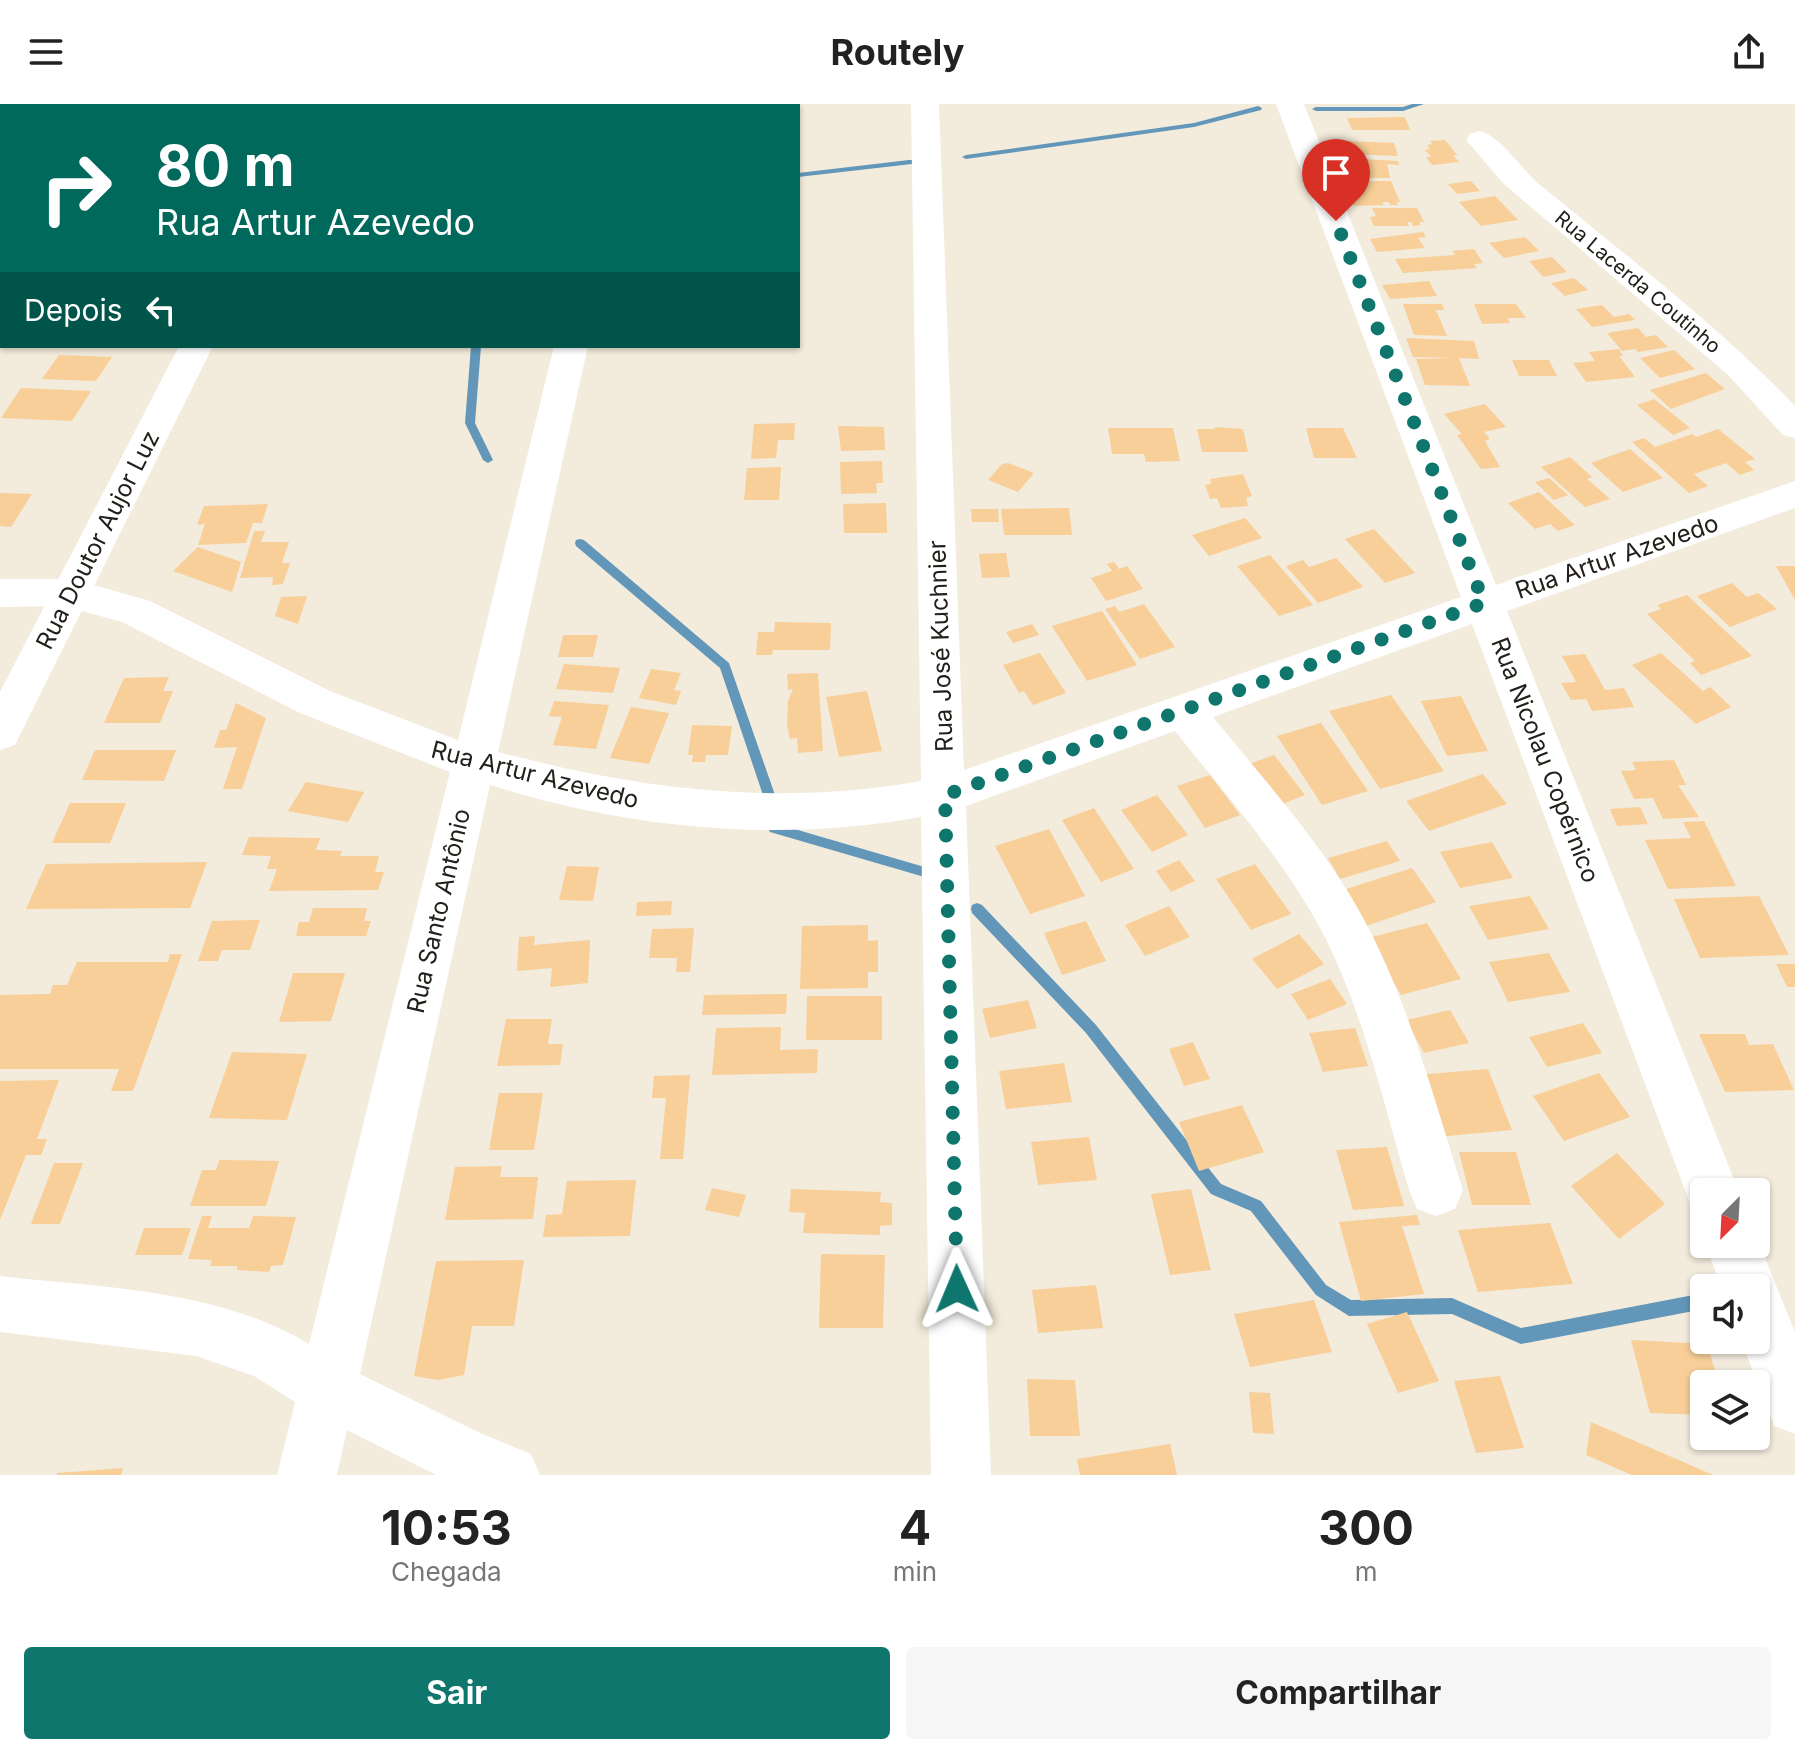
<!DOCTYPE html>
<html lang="pt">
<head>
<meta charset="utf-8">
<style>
	body { margin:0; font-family:Inter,sans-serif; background:#f6f6f6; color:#222; height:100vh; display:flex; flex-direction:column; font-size:30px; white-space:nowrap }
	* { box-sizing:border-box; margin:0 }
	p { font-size:26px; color:#767676 }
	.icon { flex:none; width:44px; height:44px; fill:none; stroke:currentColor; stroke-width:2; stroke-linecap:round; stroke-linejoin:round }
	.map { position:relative; height:1371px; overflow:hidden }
	.panel { display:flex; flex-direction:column; background:#fff; flex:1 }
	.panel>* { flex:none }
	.hud { position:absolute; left:0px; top:0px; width:800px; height:244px; box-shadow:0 2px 6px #0004; background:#00695c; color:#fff; overflow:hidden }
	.needle { width:52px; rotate:204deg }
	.controls { position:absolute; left:1690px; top:1074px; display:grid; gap:16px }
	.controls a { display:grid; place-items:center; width:80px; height:80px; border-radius:8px; background:#fff; box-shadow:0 2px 6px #0004; font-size:40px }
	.pin { position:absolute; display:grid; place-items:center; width:68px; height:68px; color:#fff; margin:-82px -34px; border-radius:50% 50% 50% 0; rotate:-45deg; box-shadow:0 0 8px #0007 }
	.pin .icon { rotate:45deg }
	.me { position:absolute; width:88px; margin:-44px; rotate:359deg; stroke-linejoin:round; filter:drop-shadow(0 0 6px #0008) }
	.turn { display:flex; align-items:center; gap:28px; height:168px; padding:0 24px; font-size:36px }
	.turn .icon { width:104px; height:104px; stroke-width:2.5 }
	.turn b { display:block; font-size:56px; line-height:68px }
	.then { display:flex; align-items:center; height:76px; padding:0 24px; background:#0003; gap:16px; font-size:30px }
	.eta { display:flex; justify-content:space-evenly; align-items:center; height:136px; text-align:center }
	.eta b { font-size:48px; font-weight:700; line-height:56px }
	.primary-button { display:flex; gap:16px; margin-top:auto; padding:16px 24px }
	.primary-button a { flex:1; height:92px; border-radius:8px; background:#0f766e; color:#fff; font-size:32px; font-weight:700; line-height:92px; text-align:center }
	.primary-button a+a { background:#f6f6f6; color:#222 }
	header { display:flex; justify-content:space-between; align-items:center; height:104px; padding:0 24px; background:#fff; font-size:36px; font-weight:700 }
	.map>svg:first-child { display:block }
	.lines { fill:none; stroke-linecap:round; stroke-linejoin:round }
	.stream { fill:#6297b9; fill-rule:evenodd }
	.building { fill:#f8cf98 }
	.minor { fill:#fff; fill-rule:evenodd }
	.tertiary { fill:#fff; fill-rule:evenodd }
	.route { stroke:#0f766e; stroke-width:14; stroke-dasharray:0 25.2 }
	.labels { text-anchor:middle; stroke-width:8; stroke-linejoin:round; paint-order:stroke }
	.far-street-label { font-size:20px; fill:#23201b; stroke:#fff }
	.street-label { font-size:24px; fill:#23201b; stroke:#fff }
</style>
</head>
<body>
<header><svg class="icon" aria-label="menu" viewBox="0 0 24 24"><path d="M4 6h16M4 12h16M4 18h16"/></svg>Routely<svg class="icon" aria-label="share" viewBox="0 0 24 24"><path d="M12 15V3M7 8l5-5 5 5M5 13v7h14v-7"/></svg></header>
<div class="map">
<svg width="1795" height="1371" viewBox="0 0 1795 1371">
	<rect width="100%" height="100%" fill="#f3ebdc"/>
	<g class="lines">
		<!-- stream -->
		<g class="stream">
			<polygon points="1412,0 1424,0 1403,7 1316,7 1312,5 1316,3 1403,3"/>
			<polygon points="1258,2 1262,4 1261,6 1194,23 966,55 962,53 966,51 1194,19"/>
			<polygon points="909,56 912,56 912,60 798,73 798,69"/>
			<rect x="0" y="118" width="2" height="5"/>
			<polygon points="471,242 481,242 475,319 493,356 488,359 483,356 465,319"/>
			<polygon points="580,435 584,436 729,559 775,691 773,694 765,694 763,691 720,564 576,442 575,439 576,436"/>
			<polygon points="774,719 921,762 925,763 927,767 925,771 921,772 770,728 768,724 770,720"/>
			<polygon points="977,799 982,801 1096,921 1221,1080 1261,1097 1326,1181 1351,1196 1452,1194 1521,1224 1704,1189 1704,1205 1521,1240 1452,1210 1349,1212 1316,1191 1251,1107 1211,1090 1086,929 972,809 971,805 972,801"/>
		</g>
	</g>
	<!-- building -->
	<g class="building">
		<polygon points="1405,13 1410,26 1352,26 1347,14"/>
		<polygon points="1445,36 1457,51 1453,51 1459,58 1432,61 1426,53 1431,53 1425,46 1430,45 1427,41 1432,40 1430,37"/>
		<polygon points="1345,37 1394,39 1398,52 1348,50"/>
		<polygon points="1362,55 1398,57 1399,61 1387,60 1390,74 1351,74 1349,67 1365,68"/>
		<polygon points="1360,77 1391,77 1400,98 1396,98 1398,101 1390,101 1389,98 1382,98 1384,101 1354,102 1349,89 1364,89"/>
		<polygon points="1471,77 1480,87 1457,90 1448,80"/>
		<polygon points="1495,92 1518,116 1481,122 1459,98"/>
		<polygon points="1372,104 1417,104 1424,118 1419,118 1421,121 1413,122 1411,118 1407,118 1409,122 1374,122 1370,113 1376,112"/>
		<polygon points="1423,128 1426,133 1418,134 1425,144 1377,148 1370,135"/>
		<polygon points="1525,133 1539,147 1504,154 1489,139"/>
		<polygon points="1474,145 1483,159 1474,160 1477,164 1403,169 1395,155 1455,151 1452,147"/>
		<polygon points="1552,153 1567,168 1543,173 1529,157"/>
		<polygon points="1574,174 1588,186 1565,192 1551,179"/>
		<polygon points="1429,177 1437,192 1390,195 1382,181"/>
		<polygon points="1403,200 1442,200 1444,206 1436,206 1447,232 1414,231"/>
		<polygon points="1474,200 1516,200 1526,214 1508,214 1510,219 1482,220"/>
		<polygon points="1602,201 1614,213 1629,210 1635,216 1592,223 1576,205"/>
		<polygon points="1638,224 1646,233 1656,231 1668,243 1638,248 1635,245 1622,247 1607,229"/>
		<polygon points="1406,234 1474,237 1479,255 1459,254 1470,282 1425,281 1416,255 1454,254 1413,253"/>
		<polygon points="1619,245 1623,252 1619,252 1635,273 1586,278 1573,259 1595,257 1589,248"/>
		<polygon points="1674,246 1695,265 1660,274 1640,254"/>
		<polygon points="59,251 112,253 96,277 42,275"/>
		<polygon points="1512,256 1549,256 1557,272 1519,272"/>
		<polygon points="1706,269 1725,285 1671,305 1650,286"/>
		<polygon points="21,284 91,287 72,317 1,314"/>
		<polygon points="1654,295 1690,324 1673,331 1637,301"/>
		<polygon points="1485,300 1506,323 1484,328 1490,335 1485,337 1500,363 1481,365 1457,331 1462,330 1444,310"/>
		<polygon points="795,319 794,336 778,336 776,354 751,355 754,320"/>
		<polygon points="838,322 884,323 885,346 841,347"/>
		<polygon points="1214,323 1243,325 1248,348 1202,348 1197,325 1215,325"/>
		<polygon points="1108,324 1173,324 1180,357 1146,358 1144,350 1112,350"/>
		<polygon points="1306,324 1343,324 1357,354 1314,354"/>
		<polygon points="1718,325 1755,355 1745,358 1754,366 1740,371 1726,359 1694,370 1708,382 1689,389 1632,338 1644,334 1655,343 1692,330 1696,333"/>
		<polygon points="1630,345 1663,374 1623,388 1591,359"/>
		<polygon points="1570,353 1592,373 1587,375 1610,395 1585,403 1541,363"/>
		<polygon points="882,357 883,379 876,379 877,389 841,390 840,358"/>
		<polygon points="1008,359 1034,369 1018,388 988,376 1002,360"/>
		<polygon points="781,363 779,396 744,396 747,364"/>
		<polygon points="1243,370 1252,392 1246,394 1248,402 1221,404 1217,394 1210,395 1205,381 1211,380 1210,375"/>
		<polygon points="1549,374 1568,391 1554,396 1535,378"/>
		<polygon points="1539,388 1575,421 1558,427 1550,420 1535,425 1508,399"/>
		<polygon points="0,389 32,390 11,423 0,422"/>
		<polygon points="886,399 887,429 844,429 843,400"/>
		<polygon points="268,400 262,419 253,419 246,439 198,441 205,420 197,421 204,402"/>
		<polygon points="1069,404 1072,431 1004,431 1001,405"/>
		<polygon points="971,405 998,405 999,418 972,418"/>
		<polygon points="1245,414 1262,434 1209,452 1192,431"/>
		<polygon points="1374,425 1415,469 1385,479 1345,435"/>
		<polygon points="254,427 265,427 261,438 289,438 282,459 290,459 283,480 272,481 273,473 240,474"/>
		<polygon points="198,443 241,458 232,488 173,467"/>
		<polygon points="1006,449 1010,473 982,474 979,450"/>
		<polygon points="1270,451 1313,501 1279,512 1237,462"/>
		<polygon points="1336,454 1363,483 1318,499 1286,462 1303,456 1309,463"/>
		<polygon points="1114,458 1119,465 1127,462 1143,485 1106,497 1091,474 1112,467 1107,460"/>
		<polygon points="1776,462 1795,462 1795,496"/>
		<polygon points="1732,479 1747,493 1758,489 1777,505 1730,523 1697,492"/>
		<polygon points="1687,491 1752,552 1701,571 1690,559 1695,557 1647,510 1661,505 1657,501"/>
		<polygon points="307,492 298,520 275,512 281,493"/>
		<polygon points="1144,500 1175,543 1140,555 1105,505 1115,502 1119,508"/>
		<polygon points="1102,507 1137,561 1087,577 1052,522"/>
		<polygon points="775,518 831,519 830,546 773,546 772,551 756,551 758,528 774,528"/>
		<polygon points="1032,520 1039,531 1013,539 1006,528"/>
		<polygon points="563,531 598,531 593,553 558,553"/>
		<polygon points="1040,549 1066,589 1033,601 1024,587 1019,589 1003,561"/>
		<polygon points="1661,549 1703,587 1710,583 1731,603 1696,620 1632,561"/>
		<polygon points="1585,550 1605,586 1624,584 1634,603 1592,607 1586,595 1571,596 1561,579 1576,578 1562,552"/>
		<polygon points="564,560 620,564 613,589 556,585"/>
		<polygon points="651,565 681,569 674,586 681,587 676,601 639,594"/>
		<polygon points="818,569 823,647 798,649 797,634 790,635 787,621 788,597 793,585 788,586 787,570"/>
		<polygon points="169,573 163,587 173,587 160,619 104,619 124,574"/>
		<polygon points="867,587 882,647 839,653 826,593"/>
		<polygon points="1391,591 1444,667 1380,685 1329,607"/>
		<polygon points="1461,592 1488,647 1447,652 1421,597"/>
		<polygon points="554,597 609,601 596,645 553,641 562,613 549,612"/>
		<polygon points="236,599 266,614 242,685 223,685 237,643 214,644 220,626 226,626"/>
		<polygon points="631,603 669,609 649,660 610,654"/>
		<polygon points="1321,619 1368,687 1322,701 1277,632"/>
		<polygon points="692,621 732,622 728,651 706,651 705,658 692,658 693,651 688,651"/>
		<polygon points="95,646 176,646 164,677 82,676"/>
		<polygon points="1274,651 1305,691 1275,703 1244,662"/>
		<polygon points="1674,656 1686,681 1678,681 1699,713 1663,715 1653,694 1634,695 1621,667 1636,666 1632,658"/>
		<polygon points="1483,670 1507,700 1429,727 1406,697"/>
		<polygon points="1210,671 1240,711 1205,724 1177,682"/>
		<polygon points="306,678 364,688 348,718 288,707"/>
		<polygon points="1157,691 1188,731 1152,748 1121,706"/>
		<polygon points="70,699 126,699 110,739 52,739"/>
		<polygon points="1640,703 1648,720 1617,722 1610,705"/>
		<polygon points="1094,704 1134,765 1101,778 1062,716"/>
		<polygon points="1704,717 1736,782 1668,785 1645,736 1691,734 1683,718"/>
		<polygon points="1049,725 1085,792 1030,810 995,742"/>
		<polygon points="249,733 320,734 316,746 342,747 340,752 379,752 375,768 384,768 378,786 269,787 277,765 267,765 271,752 242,751"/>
		<polygon points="1387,737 1400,757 1340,775 1328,754"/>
		<polygon points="1492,738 1513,774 1460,784 1440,748"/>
		<polygon points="1179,756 1195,777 1171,788 1156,767"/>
		<polygon points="207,758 190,804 26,805 46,760"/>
		<polygon points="1255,760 1291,810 1251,826 1216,775"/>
		<polygon points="567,762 599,763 593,797 559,796"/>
		<polygon points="1412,764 1436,798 1363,823 1340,787"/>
		<polygon points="1530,792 1549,825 1488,836 1469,802"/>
		<polygon points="1759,792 1789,851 1700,854 1674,795"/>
		<polygon points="672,797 671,811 636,812 637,798"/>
		<polygon points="1169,802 1190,833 1145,852 1125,821"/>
		<polygon points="313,804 367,804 364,817 371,817 366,832 296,832 299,818 309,818"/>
		<polygon points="260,816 250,846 222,846 218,857 198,857 212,817"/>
		<polygon points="1086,817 1106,857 1062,871 1044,829"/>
		<polygon points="1427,819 1461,875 1401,891 1368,834"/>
		<polygon points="868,821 868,837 878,836 878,868 868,868 868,884 800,885 802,822"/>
		<polygon points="694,824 690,868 676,868 677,854 649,854 652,825"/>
		<polygon points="1299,830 1324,860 1277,885 1252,855"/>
		<polygon points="535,832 534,841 590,836 588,879 550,883 552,864 517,867 519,833"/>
		<polygon points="1549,849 1570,888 1508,898 1489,858"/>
		<polygon points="170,850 182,850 133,987 111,987 119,965 0,965 0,891 50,890 53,881 67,881 77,858 168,858"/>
		<polygon points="1776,860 1795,860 1795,883 1787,883"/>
		<polygon points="293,869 345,869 331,917 279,918"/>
		<polygon points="1330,875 1347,900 1308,916 1291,890"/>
		<polygon points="787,890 786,910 702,911 704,891"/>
		<polygon points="807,892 882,892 882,936 806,936"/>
		<polygon points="1028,896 1037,924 990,934 982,905"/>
		<polygon points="1450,906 1469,939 1424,949 1406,916"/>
		<polygon points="506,915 552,915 548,940 563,940 560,961 497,962"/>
		<polygon points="1583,919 1602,949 1547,963 1529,933"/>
		<polygon points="781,923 780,946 818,945 817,969 712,971 716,924"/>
		<polygon points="1355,924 1368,962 1323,968 1309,929"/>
		<polygon points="1699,930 1745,930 1749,941 1773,940 1794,986 1725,988"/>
		<polygon points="1193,938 1210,975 1184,982 1169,945"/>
		<polygon points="232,948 307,950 287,1016 209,1014"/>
		<polygon points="1064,959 1072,998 1006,1005 999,967"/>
		<polygon points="1488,965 1512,1026 1437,1033 1415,971"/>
		<polygon points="1599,969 1630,1013 1564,1037 1533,992"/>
		<polygon points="690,971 683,1055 660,1055 666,994 652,994 654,972"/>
		<polygon points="59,976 37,1035 47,1035 41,1051 26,1051 0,1116 0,977"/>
		<polygon points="499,989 543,989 534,1046 489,1046"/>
		<polygon points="1242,1001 1264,1048 1199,1067 1179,1018"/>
		<polygon points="1089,1033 1097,1076 1038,1081 1031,1038"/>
		<polygon points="1387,1043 1404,1102 1353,1106 1336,1046"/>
		<polygon points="1459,1048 1516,1048 1531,1101 1472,1101"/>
		<polygon points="1617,1049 1665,1100 1619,1135 1571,1082"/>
		<polygon points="219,1056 279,1057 266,1102 190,1102 202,1066 216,1066"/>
		<polygon points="54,1059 83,1059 60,1120 31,1120"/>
		<polygon points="502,1062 500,1073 538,1073 533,1115 445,1116 455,1063"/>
		<polygon points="636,1076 630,1132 543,1133 546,1111 562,1110 567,1077"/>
		<polygon points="712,1084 746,1091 739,1113 705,1106"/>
		<polygon points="791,1085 881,1088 880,1098 892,1099 892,1121 880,1122 880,1131 803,1129 805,1109 789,1108"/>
		<polygon points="1191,1085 1211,1166 1170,1171 1151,1090"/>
		<polygon points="1417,1111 1420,1121 1402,1122 1424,1190 1361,1197 1339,1118"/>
		<polygon points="202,1112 212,1112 208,1124 249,1124 253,1112 296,1113 283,1161 271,1162 269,1168 237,1166 237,1162 210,1162 212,1156 188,1155"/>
		<polygon points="1550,1119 1573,1180 1478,1188 1458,1126"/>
		<polygon points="144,1124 191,1124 182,1151 135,1151"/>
		<polygon points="821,1150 885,1151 883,1224 819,1224"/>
		<polygon points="524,1156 514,1222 472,1222 464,1271 438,1276 414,1272 436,1157"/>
		<polygon points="1096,1181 1103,1224 1038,1229 1032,1186"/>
		<polygon points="1314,1196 1332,1248 1250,1263 1234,1210"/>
		<polygon points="1407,1208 1439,1277 1398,1289 1367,1220"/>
		<polygon points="1631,1236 1707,1240 1719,1280 1704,1280 1704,1311 1650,1309"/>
		<polygon points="1500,1272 1524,1344 1476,1349 1454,1277"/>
		<polygon points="1027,1275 1075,1276 1080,1332 1030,1332"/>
		<polygon points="1249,1288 1270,1289 1274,1330 1253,1329"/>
		<polygon points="1591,1318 1681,1357 1713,1371 1632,1371 1586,1351"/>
		<polygon points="1170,1340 1177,1371 1080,1371 1077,1355"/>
		<polygon points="123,1364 121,1371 57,1371 57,1369"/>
	</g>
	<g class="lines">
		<!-- minor -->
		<g class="minor">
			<rect x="614" y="0" width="28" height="2"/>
			<path d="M911 0H939L964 666 1461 493 1276 0H1304L1496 481 1795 377V404L1507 507 1739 1088H1704V1111L1693 1107 1472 520 1213 613C1260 671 1311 727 1350 791 1405 882 1431 986 1463 1086L1455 1105 1436 1112 1417 1105 1409 1086C1383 998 1363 904 1319 822 1280 751 1225 690 1175 627L966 702 991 1371H931L921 713C778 739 629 725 490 681L360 1270 478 1328 531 1350 540 1371H436L347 1326 337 1371H277L295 1298 254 1272 196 1252 0 1228V1172C104 1184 217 1185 309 1240L450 668 300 609 122 518 64 502 0 503V475H73L150 497 330 587 458 636 554 242H588L498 648C638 685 777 703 921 677Z"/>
			<path d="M1480 27C1502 33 1521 65 1539 80 1626 152 1717 220 1795 302V334L1783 331 1728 271 1503 79 1466 36 1470 30Z"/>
			<polygon points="1756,1132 1795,1228 1795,1330 1774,1322 1741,1236 1756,1236 1756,1184 1722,1184 1705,1140 1756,1140"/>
		</g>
		<!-- tertiary -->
		<g class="tertiary">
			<polygon points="304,0 332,0 303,2"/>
			<polygon points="179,242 213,242 21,629 15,641 0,646 0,588"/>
		</g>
	</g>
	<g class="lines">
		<!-- route -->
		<polyline class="route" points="957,1185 945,691 1484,499 1336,117"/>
	</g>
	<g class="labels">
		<!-- far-street labels -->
		<g class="far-street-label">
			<text transform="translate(1638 178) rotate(40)" y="7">Rua Lacerda Coutinho</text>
		</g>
		<!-- street labels -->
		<g class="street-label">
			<text transform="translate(98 436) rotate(-63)" y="8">Rua Doutor Aujor Luz</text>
			<text transform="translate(1617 453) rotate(-19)" y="8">Rua Artur Azevedo</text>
			<text transform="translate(941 542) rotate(-92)" y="8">Rua José Kuchnier</text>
			<text transform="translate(1545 656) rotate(69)" y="8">Rua Nicolau Copérnico</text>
			<text transform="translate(535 671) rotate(14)" y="8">Rua Artur Azevedo</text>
			<text transform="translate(439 807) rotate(-77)" y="8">Rua Santo Antônio</text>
		</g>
	</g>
</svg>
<div class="controls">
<a><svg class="needle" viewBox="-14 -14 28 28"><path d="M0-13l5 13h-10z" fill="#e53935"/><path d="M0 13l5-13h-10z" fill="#767676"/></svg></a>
<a><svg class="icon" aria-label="sound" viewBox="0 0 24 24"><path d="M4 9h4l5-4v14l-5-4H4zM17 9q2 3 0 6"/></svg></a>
<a><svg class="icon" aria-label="layers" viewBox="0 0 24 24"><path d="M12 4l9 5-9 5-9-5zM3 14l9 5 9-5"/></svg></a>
</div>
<div class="pin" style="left:1336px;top:117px;background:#d93025"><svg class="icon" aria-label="arrive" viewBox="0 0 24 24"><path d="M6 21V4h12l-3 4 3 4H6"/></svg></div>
<svg class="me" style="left:957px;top:1185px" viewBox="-20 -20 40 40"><path d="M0-17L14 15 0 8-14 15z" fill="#0f766e" stroke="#fff" stroke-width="4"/></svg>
<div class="hud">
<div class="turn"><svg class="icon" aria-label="right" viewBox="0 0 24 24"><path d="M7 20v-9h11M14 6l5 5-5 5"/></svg><div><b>80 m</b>Rua Artur Azevedo</div></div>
<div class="then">Depois<svg class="icon" aria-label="left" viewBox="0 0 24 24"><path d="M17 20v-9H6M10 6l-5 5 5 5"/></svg></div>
</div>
</div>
<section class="panel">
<div class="eta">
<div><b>10:53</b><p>Chegada</p></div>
<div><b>4</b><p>min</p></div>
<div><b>300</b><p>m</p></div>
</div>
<div class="primary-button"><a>Sair</a><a>Compartilhar</a></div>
</section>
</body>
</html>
